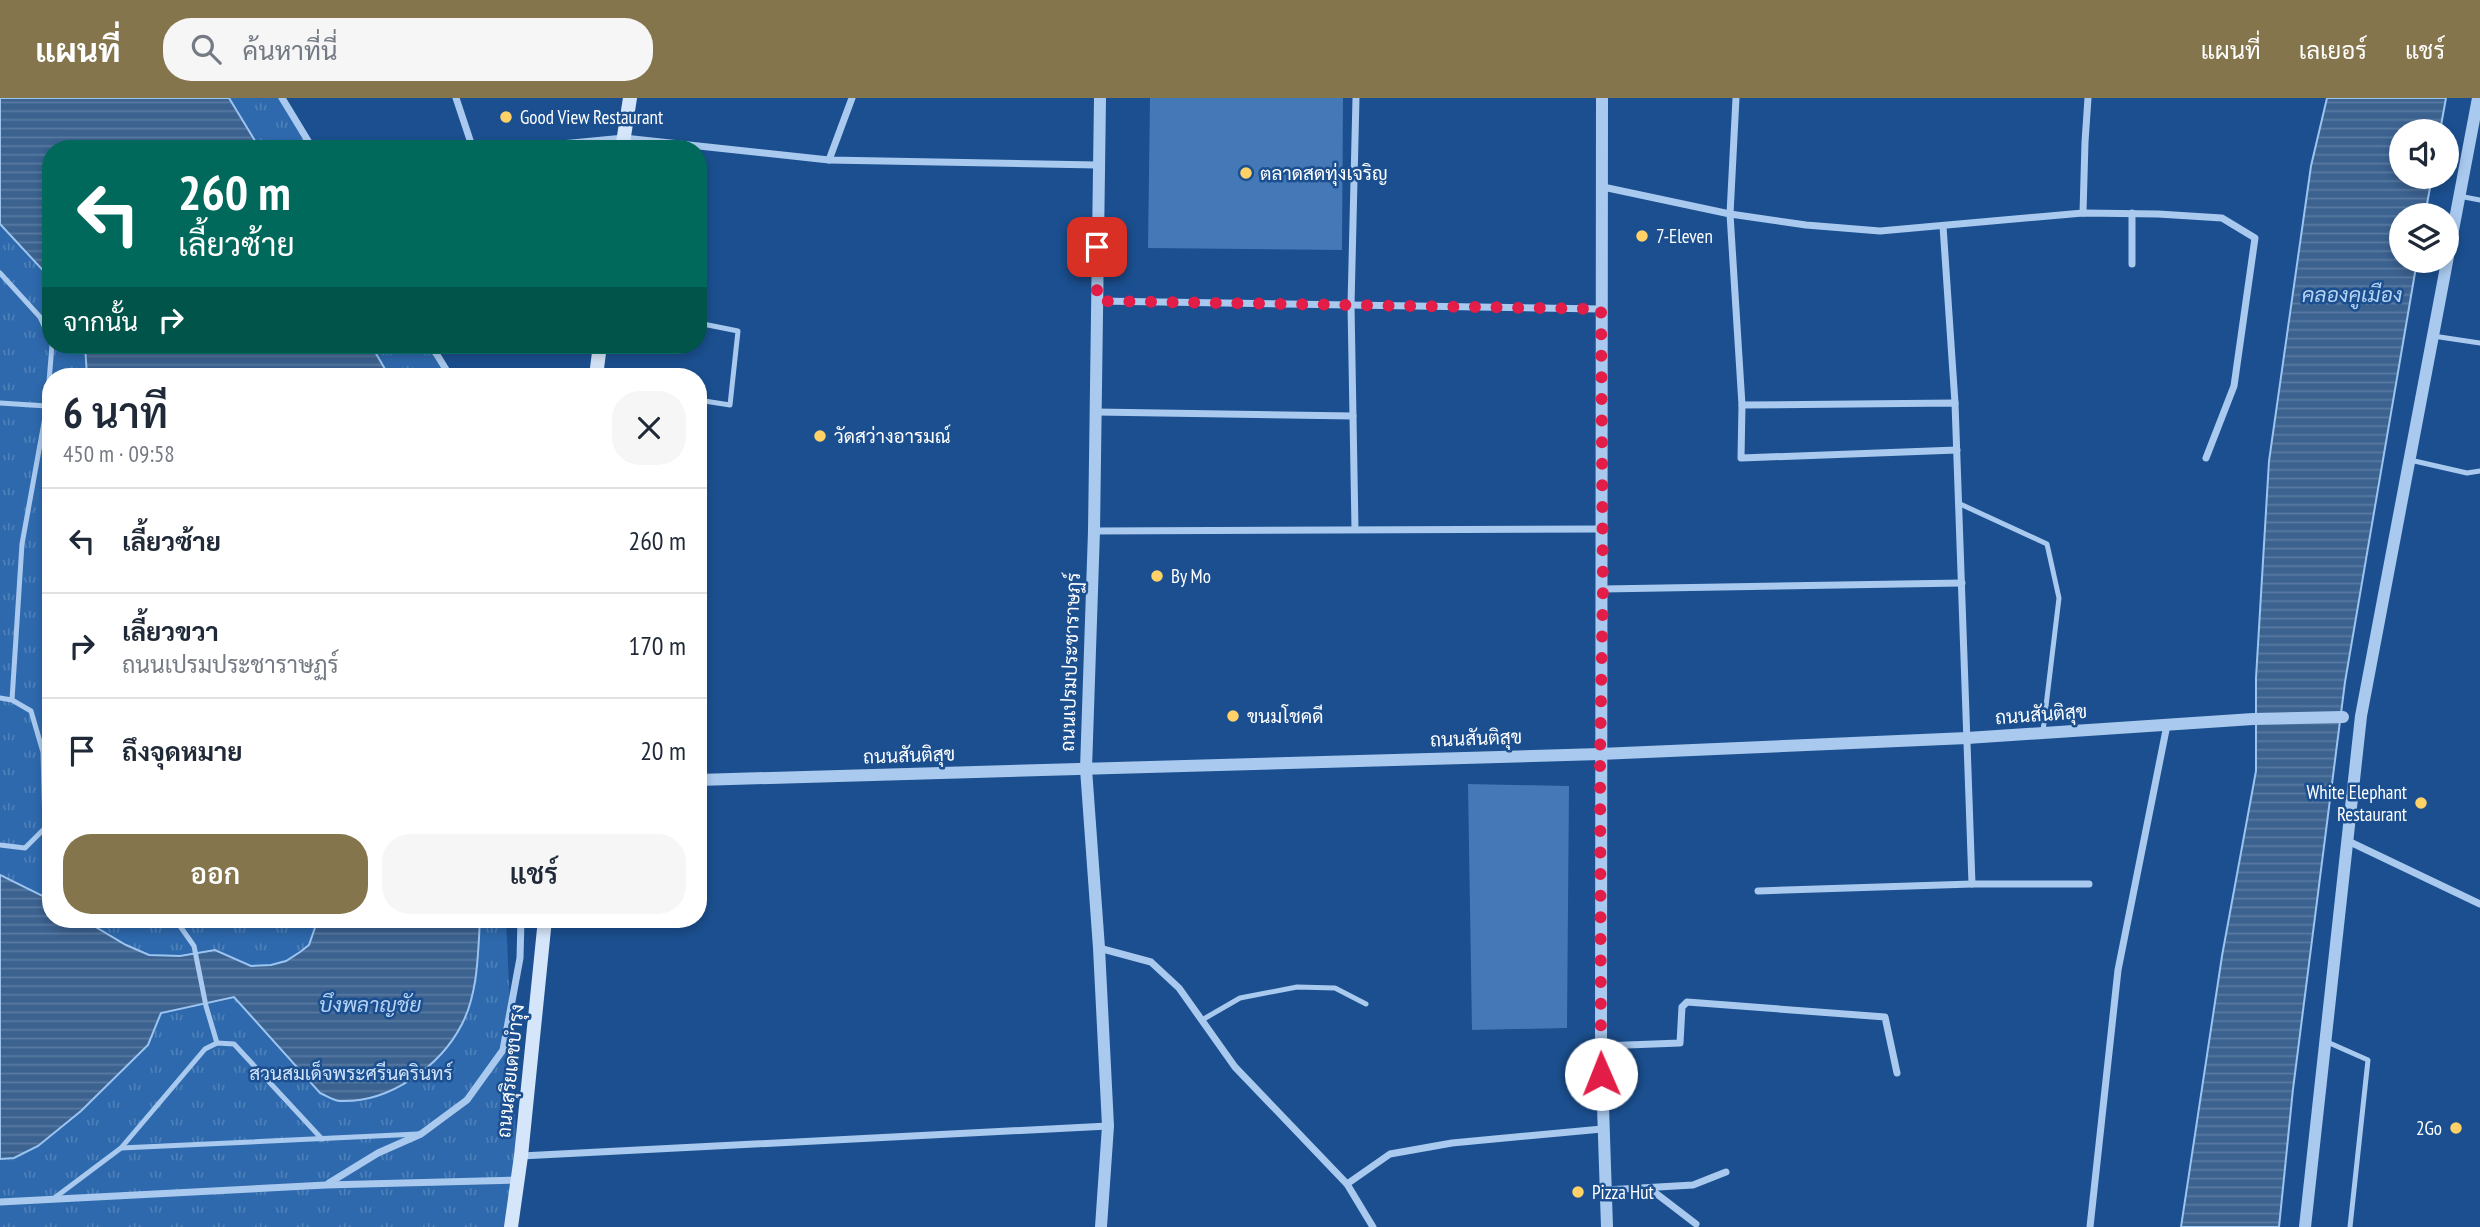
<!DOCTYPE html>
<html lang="th">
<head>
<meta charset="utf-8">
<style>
	body { margin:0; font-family:"PT Sans Narrow",Sarabun,sans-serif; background:#f6f6f7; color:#1f2937; height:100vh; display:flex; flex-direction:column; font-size:26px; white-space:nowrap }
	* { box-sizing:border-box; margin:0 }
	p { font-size:23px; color:#747a83 }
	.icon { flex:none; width:38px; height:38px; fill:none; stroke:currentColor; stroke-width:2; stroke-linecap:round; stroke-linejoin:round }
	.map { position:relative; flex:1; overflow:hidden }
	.panel { position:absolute; left:42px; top:270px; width:665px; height:560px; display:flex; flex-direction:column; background:#fff; border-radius:28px; box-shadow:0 4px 10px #0003 }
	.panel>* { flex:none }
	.hud { position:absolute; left:42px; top:42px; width:665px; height:214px; border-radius:28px; box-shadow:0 4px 10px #0003; background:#00695c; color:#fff; overflow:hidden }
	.buttons { position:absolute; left:2389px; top:21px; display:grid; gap:14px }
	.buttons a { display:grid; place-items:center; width:70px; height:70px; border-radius:50%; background:#fff; box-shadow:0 4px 10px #0003; font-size:35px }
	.pin { position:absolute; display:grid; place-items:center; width:60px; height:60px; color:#fff; margin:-30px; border-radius:14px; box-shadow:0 4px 10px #0006 }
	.me { position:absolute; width:77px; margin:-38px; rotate:359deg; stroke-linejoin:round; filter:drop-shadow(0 0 5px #0008) }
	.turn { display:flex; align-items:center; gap:24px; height:147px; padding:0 21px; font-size:32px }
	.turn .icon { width:91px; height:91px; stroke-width:2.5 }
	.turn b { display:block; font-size:49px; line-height:60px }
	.then { display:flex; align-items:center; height:66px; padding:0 21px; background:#0003; gap:14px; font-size:26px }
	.round { display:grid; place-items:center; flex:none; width:74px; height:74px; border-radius:28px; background:#f6f6f7 }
	.headline { display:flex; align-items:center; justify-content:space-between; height:119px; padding:0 21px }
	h1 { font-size:42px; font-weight:600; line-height:52px }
	.button { display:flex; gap:14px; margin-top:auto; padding:14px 21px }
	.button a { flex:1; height:80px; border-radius:28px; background:#84754c; color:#fff; font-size:28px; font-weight:600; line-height:80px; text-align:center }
	.button a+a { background:#f6f6f7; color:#1f2937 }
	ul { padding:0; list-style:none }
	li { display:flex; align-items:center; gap:21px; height:105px; padding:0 21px; border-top:2px solid #e0e1e3 }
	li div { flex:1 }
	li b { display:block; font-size:26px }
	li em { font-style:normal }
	header { display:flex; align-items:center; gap:42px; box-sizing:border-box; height:98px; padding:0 35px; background:#84754c; color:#fff }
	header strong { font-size:33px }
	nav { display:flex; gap:38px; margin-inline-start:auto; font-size:24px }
	.search { width:490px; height:63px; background:#f6f6f7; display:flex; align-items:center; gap:18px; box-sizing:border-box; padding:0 24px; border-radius:28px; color:#747a83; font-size:26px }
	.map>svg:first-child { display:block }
	.grass { fill:url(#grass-tufts) }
	.water { fill:url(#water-rules); stroke:#9cc4f0; stroke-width:2 }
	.building { fill:#4478b7 }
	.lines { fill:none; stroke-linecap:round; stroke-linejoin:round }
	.service { stroke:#a9c9ee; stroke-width:5 }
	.minor { stroke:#a9c9ee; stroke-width:7 }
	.tertiary { stroke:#a9c9ee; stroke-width:12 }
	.secondary { stroke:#d6e6fa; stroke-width:14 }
	.route { stroke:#e11d48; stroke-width:12; stroke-dasharray:0 21.6 }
	.poi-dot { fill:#ffd166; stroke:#1b4f8f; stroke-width:2.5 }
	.labels { text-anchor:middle; stroke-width:5; stroke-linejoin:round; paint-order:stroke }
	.poi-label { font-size:19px; fill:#fff; stroke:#1b4f8f; text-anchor:start }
	.street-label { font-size:19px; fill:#fff; stroke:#1b4f8f }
	.park-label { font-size:19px; fill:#cfe3fa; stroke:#1b4f8f }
	.water-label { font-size:21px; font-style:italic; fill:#b5d3f5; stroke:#1b4f8f }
</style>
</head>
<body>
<header>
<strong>แผนที่</strong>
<div class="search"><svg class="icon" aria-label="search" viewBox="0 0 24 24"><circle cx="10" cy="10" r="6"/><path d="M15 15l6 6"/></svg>ค้นหาที่นี่</div>
<nav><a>แผนที่</a><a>เลเยอร์</a><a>แชร์</a></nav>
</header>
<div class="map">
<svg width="2480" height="1129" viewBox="0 0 2480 1129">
	<defs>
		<pattern id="grass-tufts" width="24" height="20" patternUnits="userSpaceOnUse" patternTransform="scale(1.75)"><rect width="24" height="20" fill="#2e69ad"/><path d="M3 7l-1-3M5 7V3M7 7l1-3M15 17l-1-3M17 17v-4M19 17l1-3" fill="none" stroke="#4d80b9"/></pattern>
		<pattern id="water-rules" width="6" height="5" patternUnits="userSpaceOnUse" patternTransform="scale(1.75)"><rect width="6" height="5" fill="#3c6290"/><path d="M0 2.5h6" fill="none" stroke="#597aa1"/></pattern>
	</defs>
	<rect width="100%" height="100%" fill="#1b4f8f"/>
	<!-- grass -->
	<polygon class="grass" points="0,0 282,0 313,51 51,51 51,247 431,247 450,278 51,278 51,821 506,821 518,1082 512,1129 0,1129"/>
	<!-- water -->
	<g class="water">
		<polygon points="0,0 229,0 260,51 51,51 51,181 0,126"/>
		<polygon points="2327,0 2446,0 2440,33 2401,33 2401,79 2432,79 2425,117 2401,117 2401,163 2417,163 2345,584 2293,991 2279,1129 2181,1129 2222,858 2256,673 2256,580 2269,363 2311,68"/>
		<polygon points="85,247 371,247 389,278 87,278"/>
		<path d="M0 777 51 802V821H82L126 847 149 857 180 858 215 852 251 868 271 867 286 863 300 854 309 847 318 821H480C478 855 478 895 462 926 440 969 389 1005 340 1003 334 1003 327 998 320 995L234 899 161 915 148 947 81 1013 38 1048 14 1060 0 1061Z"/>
	</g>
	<!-- building -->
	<g class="building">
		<polygon points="1150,0 1343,0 1342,152 1148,150"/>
		<polygon points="1468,686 1569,688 1567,930 1472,932"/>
	</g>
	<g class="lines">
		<!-- service -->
		<g class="service">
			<polyline points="2459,98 2480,102"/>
			<polyline points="0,175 40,219 51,243"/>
			<polyline points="698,225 738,233 730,307 698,302"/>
			<polyline points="2433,238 2480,245"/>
			<polyline points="0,305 47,308"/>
			<polyline points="2410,362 2467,375 2480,373"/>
			<polyline points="1958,405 2047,446 2059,500 2043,633"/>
			<polyline points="0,600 12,602 31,613 43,654 45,730 51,734"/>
			<polyline points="12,602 22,446 47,308 52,247"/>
			<polyline points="0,747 25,750 45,730"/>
			<polyline points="175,821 194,848 206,908 217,945"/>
			<polyline points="1202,922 1240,900 1297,889 1335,890 1366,906"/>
			<polyline points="2325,943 2368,962 2350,1129"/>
			<polyline points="121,1050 205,951 217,945 234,946 322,1041"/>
			<polyline points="53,1101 121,1050 418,1036"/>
		</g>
		<!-- minor -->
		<g class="minor">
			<polyline points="282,0 313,51"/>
			<polyline points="456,0 473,51"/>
			<polyline points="1736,0 1730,116 1742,307 1741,360 1957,352"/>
			<polyline points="509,51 624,40 829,62 1097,67"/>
			<polyline points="829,62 852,0"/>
			<polyline points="1603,89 1730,116 1806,127 1880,133 2083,115 2158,116 2222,120 2255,140 2234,288 2206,360"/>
			<polyline points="2083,115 2085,44 2088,0"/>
			<polyline points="1943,128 1955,305"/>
			<polyline points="2132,166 2132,115"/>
			<polyline points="1097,203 1601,211"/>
			<polyline points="431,247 450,278"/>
			<polyline points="1742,307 1955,305 1972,786"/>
			<polyline points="1096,314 1353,318"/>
			<polyline points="1355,431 1351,207 1356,0"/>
			<polyline points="1094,433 1602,431"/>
			<polyline points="1603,491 1962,485"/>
			<polyline points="2348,743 2480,806"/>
			<polyline points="1758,793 1972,786 2089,786"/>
			<polyline points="1099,850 1151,864 1179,890 1235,969 1347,1086 1373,1129"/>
			<polyline points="1601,948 1680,945 1682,909 1687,904 1885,919 1897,975"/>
			<polyline points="521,1058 1108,1028"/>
			<polyline points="329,1085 378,1055 421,1036 467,1002 503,952 520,860 521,821"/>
			<polyline points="1347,1086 1390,1056 1452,1045 1602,1031"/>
			<polyline points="1649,1090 1696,1126"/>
			<polyline points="1606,1092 1693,1087 1726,1074"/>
			<polyline points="0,1104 326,1087 518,1082"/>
			<polyline points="2090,1129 2118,872 2167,627"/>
		</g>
		<!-- tertiary -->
		<g class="tertiary">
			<polyline points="1100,0 1094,433 1086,671 1099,850 1108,1028 1101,1129"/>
			<polyline points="1602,0 1601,948 1607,1129"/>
			<polyline points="698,682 1600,656 1967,640 2253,621 2343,619"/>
			<polyline points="2305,1129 2361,618 2478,0"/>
		</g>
		<!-- secondary -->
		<g class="secondary">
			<polyline points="622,51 630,0"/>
			<polyline points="596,278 600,247"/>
			<polyline points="511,1129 521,1058 545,821"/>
		</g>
	</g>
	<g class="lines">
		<!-- route -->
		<polyline class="route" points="1097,149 1097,203 1601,211 1603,491 1600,656 1601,976"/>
	</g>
	<!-- markers -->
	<g class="poi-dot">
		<circle cx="506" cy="19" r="7"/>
		<circle cx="1246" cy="75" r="7"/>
		<circle cx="1642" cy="138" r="7"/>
		<circle cx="820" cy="338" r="7"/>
		<circle cx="1157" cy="478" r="7"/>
		<circle cx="1233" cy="618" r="7"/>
		<circle cx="2421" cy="705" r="7"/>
		<circle cx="2456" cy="1030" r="7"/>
		<circle cx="1578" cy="1094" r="7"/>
	</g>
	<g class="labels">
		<!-- poi labels -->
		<g class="poi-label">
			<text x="520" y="26">Good View Restaurant</text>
			<text x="1260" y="82">ตลาดสดทุ่งเจริญ</text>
			<text x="1656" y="145">7-Eleven</text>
			<text x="834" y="345">วัดสว่างอารมณ์</text>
			<text x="1171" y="485">By Mo</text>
			<text x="1247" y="625">ขนมโชคดี</text>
			<text x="2407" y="701" text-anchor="end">White Elephant<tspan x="2407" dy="22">Restaurant</tspan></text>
			<text x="2442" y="1037" text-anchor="end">2Go</text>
			<text x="1592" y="1101">Pizza Hut</text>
		</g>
		<!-- street labels -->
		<g class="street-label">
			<text transform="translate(1070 564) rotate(-88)" y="7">ถนนเปรมประชาราษฏร์</text>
			<text transform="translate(2041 616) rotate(-4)" y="7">ถนนสันติสุข</text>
			<text transform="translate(1476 640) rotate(-2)" y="7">ถนนสันติสุข</text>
			<text transform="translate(909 657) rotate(-2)" y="7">ถนนสันติสุข</text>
			<text transform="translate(510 973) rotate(-84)" y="7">ถนนสุริยเดชบำรุง</text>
		</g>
		<!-- park labels -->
		<g class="park-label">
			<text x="351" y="982">สวนสมเด็จพระศรีนครินทร์</text>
		</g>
		<!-- water labels -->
		<g class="water-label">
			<text x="2352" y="204">คลองคูเมือง</text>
			<text x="370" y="914">บึงพลาญชัย</text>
		</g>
	</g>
</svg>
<div class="buttons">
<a><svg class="icon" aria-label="sound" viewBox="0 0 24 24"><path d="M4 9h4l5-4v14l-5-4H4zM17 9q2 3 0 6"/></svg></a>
<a><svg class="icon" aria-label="layers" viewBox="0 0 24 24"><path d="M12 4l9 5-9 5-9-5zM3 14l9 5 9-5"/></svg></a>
</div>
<div class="pin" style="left:1097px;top:149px;background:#d93025"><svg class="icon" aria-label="arrive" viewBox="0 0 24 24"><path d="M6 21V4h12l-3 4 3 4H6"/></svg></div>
<svg class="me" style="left:1601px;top:976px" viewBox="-20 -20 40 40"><circle r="19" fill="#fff"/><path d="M0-13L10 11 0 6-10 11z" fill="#e11d48"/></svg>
<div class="hud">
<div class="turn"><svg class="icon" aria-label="left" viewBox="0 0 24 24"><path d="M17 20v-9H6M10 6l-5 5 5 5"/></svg><div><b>260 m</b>เลี้ยวซ้าย</div></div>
<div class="then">จากนั้น<svg class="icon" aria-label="right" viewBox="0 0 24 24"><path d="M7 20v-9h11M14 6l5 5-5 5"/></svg></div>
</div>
<section class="panel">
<div class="headline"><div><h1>6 นาที</h1><p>450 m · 09:58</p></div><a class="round"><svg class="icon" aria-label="close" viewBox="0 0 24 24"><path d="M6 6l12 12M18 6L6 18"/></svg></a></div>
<ul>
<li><svg class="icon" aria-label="left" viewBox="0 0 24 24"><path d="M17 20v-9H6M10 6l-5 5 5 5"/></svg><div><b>เลี้ยวซ้าย</b></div><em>260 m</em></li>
<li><svg class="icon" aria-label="right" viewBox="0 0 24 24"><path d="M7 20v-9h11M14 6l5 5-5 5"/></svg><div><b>เลี้ยวขวา</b><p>ถนนเปรมประชาราษฏร์</p></div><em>170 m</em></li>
<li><svg class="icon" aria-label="arrive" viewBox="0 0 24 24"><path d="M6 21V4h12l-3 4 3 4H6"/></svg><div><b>ถึงจุดหมาย</b></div><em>20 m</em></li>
</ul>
<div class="button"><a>ออก</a><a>แชร์</a></div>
</section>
</div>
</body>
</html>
